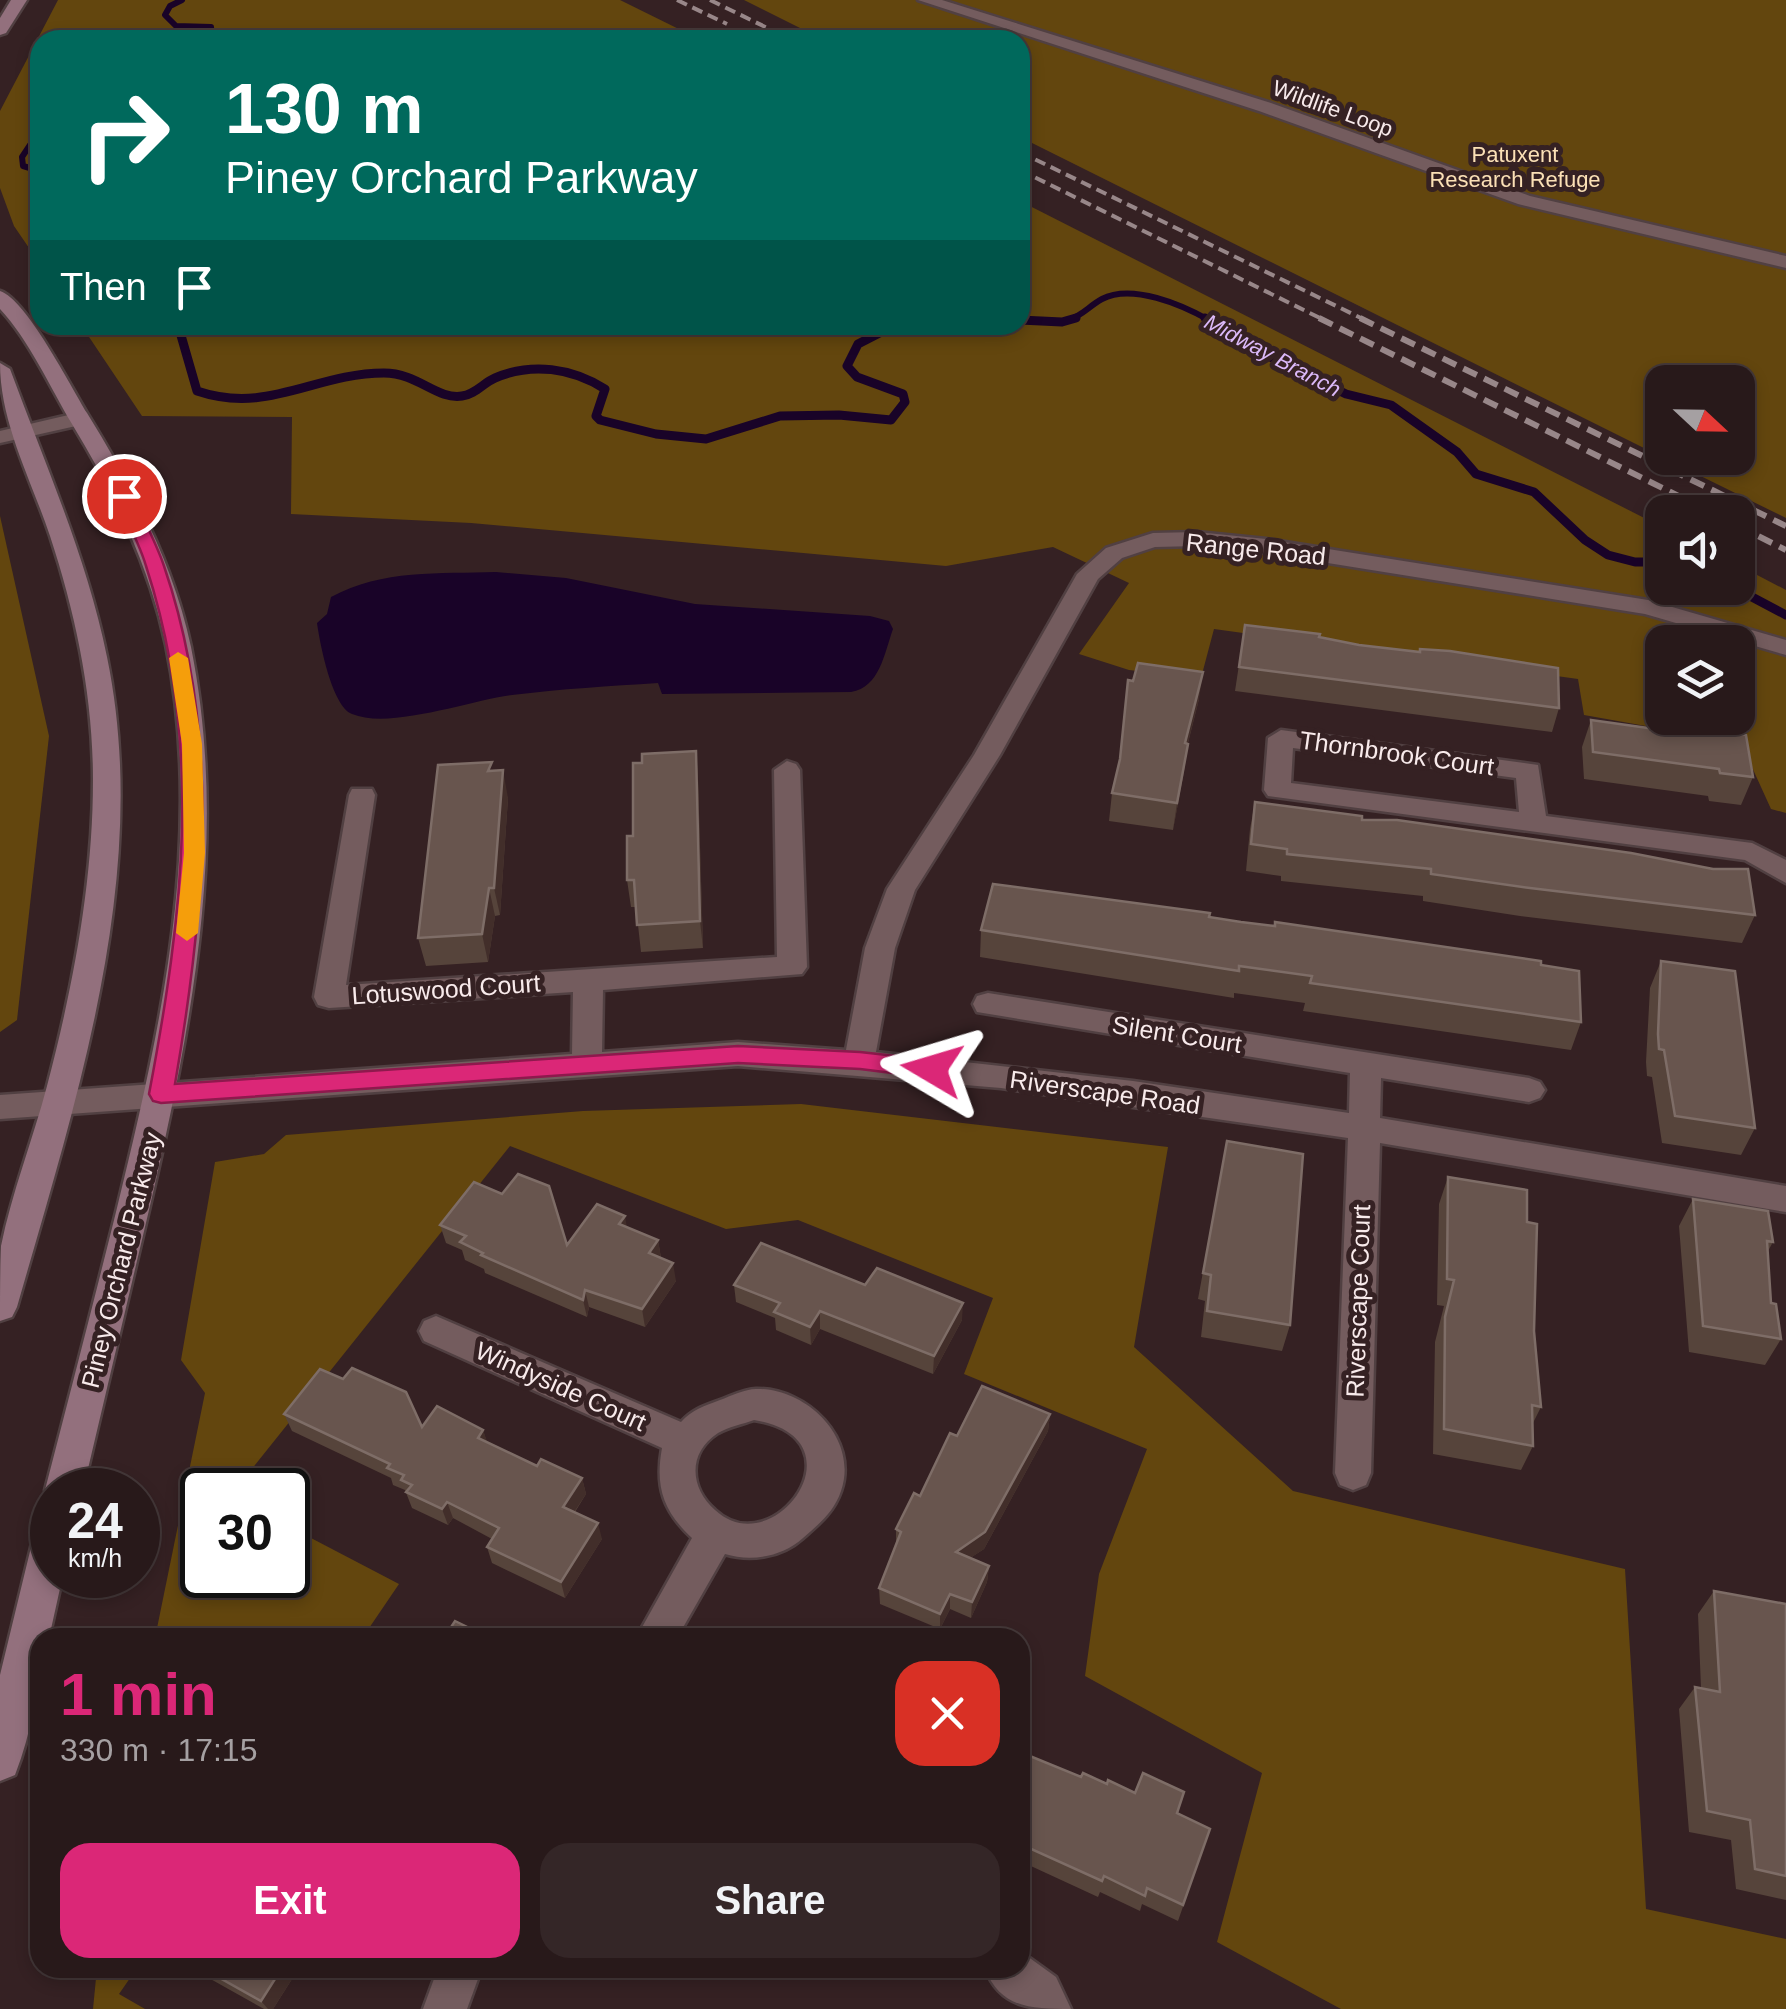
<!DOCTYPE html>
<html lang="en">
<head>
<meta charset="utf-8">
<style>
	body { margin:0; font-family:Helvetica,sans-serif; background:#342627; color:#f1f3f6; height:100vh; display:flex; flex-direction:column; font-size:38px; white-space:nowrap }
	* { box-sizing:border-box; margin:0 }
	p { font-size:32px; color:#a5a0a2 }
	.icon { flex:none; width:55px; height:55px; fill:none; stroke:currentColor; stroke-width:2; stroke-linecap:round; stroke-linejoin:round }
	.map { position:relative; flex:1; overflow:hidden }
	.panel { position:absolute; left:30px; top:1628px; width:1000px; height:350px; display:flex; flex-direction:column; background:#28191a; border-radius:30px; box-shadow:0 5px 15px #0003,0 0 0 2px #443839 }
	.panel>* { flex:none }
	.hud { position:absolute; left:30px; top:30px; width:1000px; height:305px; border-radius:30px; box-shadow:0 5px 15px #0003,0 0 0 2px #443839; background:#00695c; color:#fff; overflow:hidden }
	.needle { width:65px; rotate:112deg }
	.controls { position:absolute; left:1645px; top:365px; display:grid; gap:20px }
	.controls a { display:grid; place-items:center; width:110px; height:110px; border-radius:20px; background:#28191a; box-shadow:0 5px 15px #0003,0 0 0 2px #443839; font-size:50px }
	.speed { position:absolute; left:30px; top:1468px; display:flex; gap:20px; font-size:50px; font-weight:700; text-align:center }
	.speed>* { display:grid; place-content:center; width:130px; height:130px; border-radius:50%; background:#28191a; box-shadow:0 5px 15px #0003,0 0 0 2px #443839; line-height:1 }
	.speed small { font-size:25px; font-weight:400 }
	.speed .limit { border:5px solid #111; border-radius:15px; background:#fff; color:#111 }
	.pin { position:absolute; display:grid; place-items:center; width:85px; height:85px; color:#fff; margin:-42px; border:5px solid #fff; border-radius:50%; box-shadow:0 2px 10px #0007 }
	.me { position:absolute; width:110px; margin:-55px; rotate:277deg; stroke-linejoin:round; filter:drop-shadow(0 0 8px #0008) }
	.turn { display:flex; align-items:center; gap:35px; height:210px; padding:0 30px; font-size:45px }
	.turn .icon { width:130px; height:130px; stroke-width:2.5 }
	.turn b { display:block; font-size:70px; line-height:85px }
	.then { display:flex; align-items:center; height:95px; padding:0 30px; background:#0003; gap:20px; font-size:38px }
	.round { display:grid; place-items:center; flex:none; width:105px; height:105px; border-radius:30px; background:#342627 }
	.overview { display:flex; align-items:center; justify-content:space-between; height:170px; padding:0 30px }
	h1 { font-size:60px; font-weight:700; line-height:75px; color:#db2777 }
	.action { display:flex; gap:20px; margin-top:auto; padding:20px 30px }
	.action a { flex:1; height:115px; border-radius:30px; background:#db2777; color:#fff; font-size:40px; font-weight:700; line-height:115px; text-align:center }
	.action a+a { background:#342627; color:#f1f3f6 }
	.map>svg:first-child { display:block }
	.green { fill:#63460e; fill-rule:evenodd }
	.water { fill:#190328 }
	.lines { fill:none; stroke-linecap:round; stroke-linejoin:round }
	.stream-far1 { stroke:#190328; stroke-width:6 }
	.stream { stroke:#190328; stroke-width:9 }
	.street-casing { stroke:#514042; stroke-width:5 }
	.secondary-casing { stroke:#514042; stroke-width:5 }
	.street { fill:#745c5e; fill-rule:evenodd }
	.secondary { fill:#93707d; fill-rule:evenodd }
	.rail-far1 { stroke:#988789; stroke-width:4; stroke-dasharray:11 6; stroke-linecap:butt }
	.rail { stroke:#988789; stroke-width:6; stroke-dasharray:15 8; stroke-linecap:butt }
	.wall { fill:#56443b }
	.shaded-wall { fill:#422e2a }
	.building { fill:#68554e; stroke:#7e6d67; stroke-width:2.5 }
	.route { fill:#db2777; stroke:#8e194d; stroke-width:2.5 }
	.slow { fill:#f59e0b }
	.labels { text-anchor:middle; stroke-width:10; stroke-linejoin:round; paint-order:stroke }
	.far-street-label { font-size:22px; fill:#f8eaeb; stroke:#352123 }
	.far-park-label { font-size:22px; fill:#fbe0b6; stroke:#352123 }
	.far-water-label { font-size:22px; font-style:italic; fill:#dbb9f9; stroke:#352123 }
	.street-label { font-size:25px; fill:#f8eaeb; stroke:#352123 }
</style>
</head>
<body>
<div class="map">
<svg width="1786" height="2009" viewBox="0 0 1786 2009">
	<rect width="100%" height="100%" fill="#352123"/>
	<!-- green -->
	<g class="green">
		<polygon points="58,0 620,0 701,40 40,40 40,264 14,226 0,188 0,111"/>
		<polygon points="744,0 1786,0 1786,518 1664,458 1738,458 1738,382 1662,382 1662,457 1020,137 1020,40 824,40"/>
		<path d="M1020 201 1662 527V588H1738V565L1786 590V813L1771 809 1741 743 1584 715 1578 679 1214 629 1201 678 1129 670 1079 654 1129 583 1053 547 946 566 471 523 291 514 292 417 142 416 81 325H1020ZM1662 642H1738V718H1662Z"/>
		<polygon points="0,516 49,736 17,1020 0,1032"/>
		<polygon points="801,1104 1168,1147 1134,1347 1293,1491 1625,1569 1646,1909 1786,1939 1786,2009 1341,2009 1217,1942 1262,1773 1085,1676 1099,1574 1147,1449 964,1374 993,1298 798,1220 726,1229 510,1146 235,1490 202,1490 202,1575 288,1575 288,1526 399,1584 363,1637 155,1638 205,1393 181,1360 215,1162 264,1154 286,1135 583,1111"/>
		<polygon points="97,1968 137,1968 119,1994 145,2009 93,2009"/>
	</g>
	<!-- water -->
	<path class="water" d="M496 572 566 578 695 604 870 616 889 621 893 629C884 654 880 687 851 692L662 694 658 683C610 686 561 689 512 695 471 700 390 730 352 714 332 706 320 644 317 623L327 614 331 597C383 569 439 574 496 572Z"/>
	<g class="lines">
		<!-- stream-far1 -->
		<g class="stream-far1">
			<polyline points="182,0 170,6 165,15 176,26 211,27 212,40"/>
			<polyline points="40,145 30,145 22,157 23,166 40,171"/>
			<polyline points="1020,320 1026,320"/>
			<path d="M1068 320C1082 316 1089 306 1102 299 1132 283 1182 305 1209 320"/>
		</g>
		<!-- stream -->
		<g class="stream">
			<polyline points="1205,318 1230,337 1346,394 1391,405 1457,452 1476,474 1534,492 1585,540 1608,555 1635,562 1662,562"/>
			<polyline points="1020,320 1062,322 1076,318"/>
			<path d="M178 325 197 391C268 415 315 373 384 373 418 373 437 400 462 396 476 394 483 383 495 378 532 362 572 368 605 389L596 416 600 420 656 434 706 439 780 416 839 415 891 420 905 402 903 394 857 377 847 366 858 344 895 325"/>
			<polyline points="1735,588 1786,615"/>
		</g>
		<defs>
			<g id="street">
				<polygon points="918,0 942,0 1271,103 1530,196 1786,256 1786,268 1518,204 1259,111"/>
				<polygon points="77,413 88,419 85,424 0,443 0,431"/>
				<polygon points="1197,532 1266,539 1648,600 1786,640 1786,655 1645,614 1266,553 1197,546 1155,547 1122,558 1098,579 1000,755 915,890 895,948 876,1052 1133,1081 1349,1113 1350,1073 977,1012 973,1004 977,996 988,993 1529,1078 1540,1082 1545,1090 1540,1098 1529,1102 1381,1078 1380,1118 1786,1186 1786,1212 1380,1143 1371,1473 1366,1485 1353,1490 1340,1485 1335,1473 1348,1138 1001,1088 738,1066 0,1119 0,1095 572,1054 573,992 329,1008 318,1005 314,997 349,795 352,789 372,789 375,795 346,985 777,957 774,770 787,761 796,764 800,770 807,967 802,974 603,990 602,1052 738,1042 846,1050 865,948 887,889 974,755 1077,574 1106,548 1153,533"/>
				<path d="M1281 730 1538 765 1546 816 1752 843 1786 860V883L1745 860 1268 796 1264 790 1268 738ZM1293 748 1516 778 1519 812 1291 783Z"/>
				<path d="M436 1316 681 1422C693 1409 704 1406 720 1400 731 1396 745 1389 756 1389 807 1388 859 1439 841 1491 834 1512 819 1524 803 1538 782 1557 751 1562 725 1554L677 1638H636L692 1538C663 1511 655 1487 662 1448L424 1341 419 1331 424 1321ZM754 1420C866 1438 774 1565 715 1510 690 1488 687 1453 718 1433 728 1427 743 1424 754 1420Z"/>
				<path d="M1020 1951 1056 1977 1071 2009C1033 2009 1000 2009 985 1968H1020Z"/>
				<polygon points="438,1968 482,1968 467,2009 423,2009"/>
			</g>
			<g id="secondary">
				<polygon points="11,0 27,0 6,33 0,35 0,18"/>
				<path d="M0 291C26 299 71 387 87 413 132 486 173 562 191 647 229 836 192 1025 149 1210 127 1303 105 1397 83 1490H52V1503L45 1490C69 1397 93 1305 116 1212 161 1028 205 834 166 645 149 565 114 493 72 424 50 387 29 340 0 309Z"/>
				<path d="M0 363 10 369C45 464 87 558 107 657 152 874 76 1100 17 1307L12 1317 0 1321C0 1298 0 1269 1 1246 12 1192 33 1139 47 1086 73 987 93 883 93 780 93 696 76 615 50 536 31 479 0 423 0 363Z"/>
				<path d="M52 1521V1575H63L49 1638H40C40 1683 32 1732 15 1775L0 1781V1675L33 1539 39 1527Z"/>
			</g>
		</defs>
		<!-- street casing -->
		<use href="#street" class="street-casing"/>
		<!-- secondary casing -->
		<use href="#secondary" class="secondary-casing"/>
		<!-- street -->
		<use href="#street" class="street"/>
		<!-- secondary -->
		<use href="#secondary" class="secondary"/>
		<!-- rail-far1 -->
		<g class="rail-far1">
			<polyline points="677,0 727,24"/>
			<polyline points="710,0 792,40"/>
			<polyline points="1020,152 1365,320"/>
			<polyline points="1020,170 1324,320"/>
		</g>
		<!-- rail -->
		<g class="rail">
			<polyline points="1319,318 1711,512"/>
			<polyline points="1360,318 1786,526"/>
			<polyline points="1738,526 1786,550"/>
		</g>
	</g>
	<!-- wall -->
	<g class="wall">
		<polygon points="1245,625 1319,637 1559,708 1552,732 1235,691"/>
		<polygon points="1199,699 1188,743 1184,771 1173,830 1109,821 1112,793"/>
		<polygon points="1591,720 1681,732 1684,727 1753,777 1741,805 1709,801 1708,796 1584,779 1582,747"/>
		<polygon points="696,751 698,778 703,948 641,952 636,907 631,907 627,880 642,763"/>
		<polygon points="493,771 508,798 500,915 495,916 488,962 426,966 418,938"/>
		<polygon points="1255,802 1362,820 1755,915 1742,943 1520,916 1423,901 1423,896 1281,881 1281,876 1246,871 1250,829"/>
		<polygon points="1209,917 1541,965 1581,1022 1571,1050 1303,1011 1305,1003 1234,993 1234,998 980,957 981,930"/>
		<polygon points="1661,961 1755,1128 1741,1155 1662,1143 1652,1077 1647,1076 1646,1062 1650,988"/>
		<polygon points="1227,1141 1290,1325 1282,1351 1201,1337 1205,1301 1198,1299"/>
		<polygon points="1448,1177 1527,1222 1534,1331 1541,1407 1533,1423 1533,1446 1521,1470 1433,1454 1435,1342 1444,1306 1437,1305 1439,1204"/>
		<polygon points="1693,1199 1773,1242 1768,1251 1771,1303 1781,1339 1765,1365 1689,1352 1679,1226"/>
		<polygon points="440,1225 567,1245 627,1228 658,1240 661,1258 676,1281 645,1327 589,1307 587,1317 485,1273 484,1269 465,1260 462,1250 446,1243"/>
		<polygon points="734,1285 865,1285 962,1320 933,1374 820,1329 811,1345 776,1330 775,1318 736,1302"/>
		<polygon points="343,1379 422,1427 483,1430 487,1443 537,1466 582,1478 586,1494 575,1512 602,1539 565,1598 492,1563 487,1547 492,1539 453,1518 448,1525 412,1508 405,1490 393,1485 391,1478 292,1431 284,1414"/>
		<polygon points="1050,1414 1048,1431 984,1549 970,1558 989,1566 987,1582 971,1618 950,1609 940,1629 880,1604 879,1588 896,1545 896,1529 920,1496 957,1436"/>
		<polygon points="1714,1591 1786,1604 1786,1900 1736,1889 1731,1840 1689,1832 1679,1709 1695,1687 1701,1688 1698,1614"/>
		<polygon points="1020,1752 1081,1777 1177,1814 1210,1829 1178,1921 1142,1904 1140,1911 1100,1892 1098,1897 1020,1861"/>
		<polygon points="194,1968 299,1968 273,2009 264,2009 198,1972"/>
	</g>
	<!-- shaded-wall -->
	<g class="shaded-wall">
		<polygon points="1203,672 1199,699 1181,770 1185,743"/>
		<polygon points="1188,744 1184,771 1173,830 1177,803"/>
		<polygon points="696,751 698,778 703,948 700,921"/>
		<polygon points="503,770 508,798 500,915 494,888"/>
		<polygon points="489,888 495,916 488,962 482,934"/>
		<polygon points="625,1216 628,1234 619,1224"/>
		<polygon points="658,1240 661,1258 649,1253"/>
		<polygon points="673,1263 676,1281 645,1327 642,1309"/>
		<polygon points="585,1290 589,1307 587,1317 583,1300"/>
		<polygon points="963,1303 962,1320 933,1374 934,1356"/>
		<polygon points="820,1311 820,1329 811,1345 810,1327"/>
		<polygon points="1050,1414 1048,1431 984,1549 955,1568 956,1552"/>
		<polygon points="483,1430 489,1447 478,1438"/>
		<polygon points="582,1478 586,1494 567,1523 563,1507"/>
		<polygon points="447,1502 453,1518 448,1525 442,1509"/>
		<polygon points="598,1523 602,1539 565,1598 561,1582"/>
		<polygon points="989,1566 987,1582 971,1618 972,1602"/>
		<polygon points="950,1594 950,1609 940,1629 940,1614"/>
		<polygon points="282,1968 299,1968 273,2009 268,2009 261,2001"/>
	</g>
	<!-- building -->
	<g class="building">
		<polygon points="1245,625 1320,634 1319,637 1359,645 1420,652 1420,649 1450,651 1558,668 1559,708 1239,667"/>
		<polygon points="1138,663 1203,672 1185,743 1188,744 1177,803 1112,793 1120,759 1128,680 1133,681"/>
		<polygon points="1591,720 1684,733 1684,727 1746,735 1753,777 1720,773 1719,769 1593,752"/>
		<polygon points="696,751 700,921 637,925 634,880 627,880 627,836 633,836 633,763 642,763 642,754"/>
		<polygon points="492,762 488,771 503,770 494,888 489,888 482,934 418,938 438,765"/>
		<polygon points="1255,802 1362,816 1362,820 1397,820 1631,853 1713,869 1748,869 1755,915 1530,888 1431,874 1431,869 1287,854 1287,849 1251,844"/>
		<polygon points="993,884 1210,913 1209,917 1241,922 1275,926 1275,922 1541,961 1541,965 1579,971 1581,1022 1310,983 1312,976 1239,966 1239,971 981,930"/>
		<polygon points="1661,961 1735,971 1755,1128 1675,1116 1664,1050 1659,1049 1658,1034"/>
		<polygon points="1227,1141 1303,1154 1290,1325 1207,1311 1211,1275 1203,1273"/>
		<polygon points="518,1174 549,1186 567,1245 597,1204 625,1216 619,1224 658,1240 649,1253 673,1263 642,1309 585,1290 583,1300 481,1255 483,1253 460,1242 466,1236 440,1225 474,1182 502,1194"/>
		<polygon points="1448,1177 1527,1190 1527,1222 1537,1224 1534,1331 1541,1407 1532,1405 1533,1446 1444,1429 1445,1317 1454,1280 1447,1279"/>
		<polygon points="1693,1199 1768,1211 1773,1242 1767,1241 1771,1303 1776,1304 1781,1339 1703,1326"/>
		<polygon points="761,1243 865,1285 877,1268 963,1303 934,1356 820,1311 810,1327 774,1312 780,1303 734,1285"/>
		<polygon points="352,1368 406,1392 422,1427 437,1406 483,1430 478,1438 537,1466 541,1459 582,1478 563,1507 598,1523 561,1582 487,1547 499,1528 447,1502 442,1509 406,1492 412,1485 401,1480 404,1475 387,1468 390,1464 284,1414 320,1369 343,1379"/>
		<polygon points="982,1386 1050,1414 985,1532 956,1552 989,1566 972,1602 950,1594 940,1614 879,1588 901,1532 896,1529 914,1493 920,1496 950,1433 957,1436"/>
		<polygon points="1714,1591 1786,1604 1786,1876 1755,1869 1750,1820 1707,1811 1695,1687 1720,1692"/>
		<polygon points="455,1621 490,1638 444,1638"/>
		<polygon points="408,1631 421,1638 404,1638"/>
		<polygon points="1020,1752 1081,1777 1083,1773 1107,1784 1108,1780 1135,1793 1143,1773 1184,1792 1177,1813 1210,1829 1183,1905 1147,1888 1145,1896 1104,1876 1102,1881 1020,1844"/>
		<polygon points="202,1968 282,1968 261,2001"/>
	</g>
	<!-- route -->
	<path class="route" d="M118 493 133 496C143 519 156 542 164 566 222 736 205 910 175 1084L738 1046 860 1052 932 1060 944 1069 940 1076 932 1078 860 1069 738 1063 161 1103 153 1101 149 1094C183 915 204 744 146 566 139 542 126 519 115 496Z"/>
	<!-- slow -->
	<polygon class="slow" points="178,652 188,658 202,744 205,853 198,933 187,941 176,933 184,853 182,744 169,658"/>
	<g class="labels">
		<!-- far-street labels -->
		<g class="far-street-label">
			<text transform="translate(1333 108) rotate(20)" y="8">Wildlife Loop</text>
		</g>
		<!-- far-park labels -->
		<g class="far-park-label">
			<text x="1515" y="162">Patuxent<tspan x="1515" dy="25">Research Refuge</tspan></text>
		</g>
		<!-- far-water labels -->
		<g class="far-water-label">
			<text transform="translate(1273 355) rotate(28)" y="8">Midway Branch</text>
		</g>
		<!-- street labels -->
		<g class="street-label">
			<text transform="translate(1256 549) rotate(6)" y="9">Range Road</text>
			<text transform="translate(1397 753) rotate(8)" y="9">Thornbrook Court</text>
			<text transform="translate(446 989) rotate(-4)" y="9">Lotuswood Court</text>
			<text transform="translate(1177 1034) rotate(9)" y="9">Silent Court</text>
			<text transform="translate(1105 1092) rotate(8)" y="9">Riverscape Road</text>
			<text transform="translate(121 1260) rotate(-76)" y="9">Piney Orchard Parkway</text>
			<text transform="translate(1358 1301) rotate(-88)" y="9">Riverscape Court</text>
			<text transform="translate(561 1386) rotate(24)" y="9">Windyside Court</text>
		</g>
	</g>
</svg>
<div class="controls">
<a><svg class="needle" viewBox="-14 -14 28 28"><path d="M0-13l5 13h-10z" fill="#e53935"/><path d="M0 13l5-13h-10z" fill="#a5a0a2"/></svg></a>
<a><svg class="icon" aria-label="sound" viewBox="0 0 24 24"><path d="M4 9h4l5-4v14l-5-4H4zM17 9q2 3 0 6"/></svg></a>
<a><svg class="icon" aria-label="layers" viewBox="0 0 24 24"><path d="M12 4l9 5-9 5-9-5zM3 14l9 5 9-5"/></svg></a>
</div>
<div class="speed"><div>24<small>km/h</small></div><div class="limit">30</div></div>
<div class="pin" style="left:124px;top:496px;background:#d93025"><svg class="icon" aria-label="arrive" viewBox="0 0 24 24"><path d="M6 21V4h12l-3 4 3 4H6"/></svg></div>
<svg class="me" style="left:932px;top:1069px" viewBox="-20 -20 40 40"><path d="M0-17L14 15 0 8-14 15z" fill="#db2777" stroke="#fff" stroke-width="4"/></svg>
<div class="hud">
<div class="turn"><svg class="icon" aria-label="right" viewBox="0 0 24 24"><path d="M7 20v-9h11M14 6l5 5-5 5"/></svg><div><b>130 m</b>Piney Orchard Parkway</div></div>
<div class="then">Then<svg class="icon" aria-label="arrive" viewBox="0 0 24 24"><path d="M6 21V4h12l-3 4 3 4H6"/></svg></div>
</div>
<section class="panel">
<div class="overview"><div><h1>1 min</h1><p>330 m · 17:15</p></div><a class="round" style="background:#d93025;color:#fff"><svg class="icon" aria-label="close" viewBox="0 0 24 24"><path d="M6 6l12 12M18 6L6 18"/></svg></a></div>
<div class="action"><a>Exit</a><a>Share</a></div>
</section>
</div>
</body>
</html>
